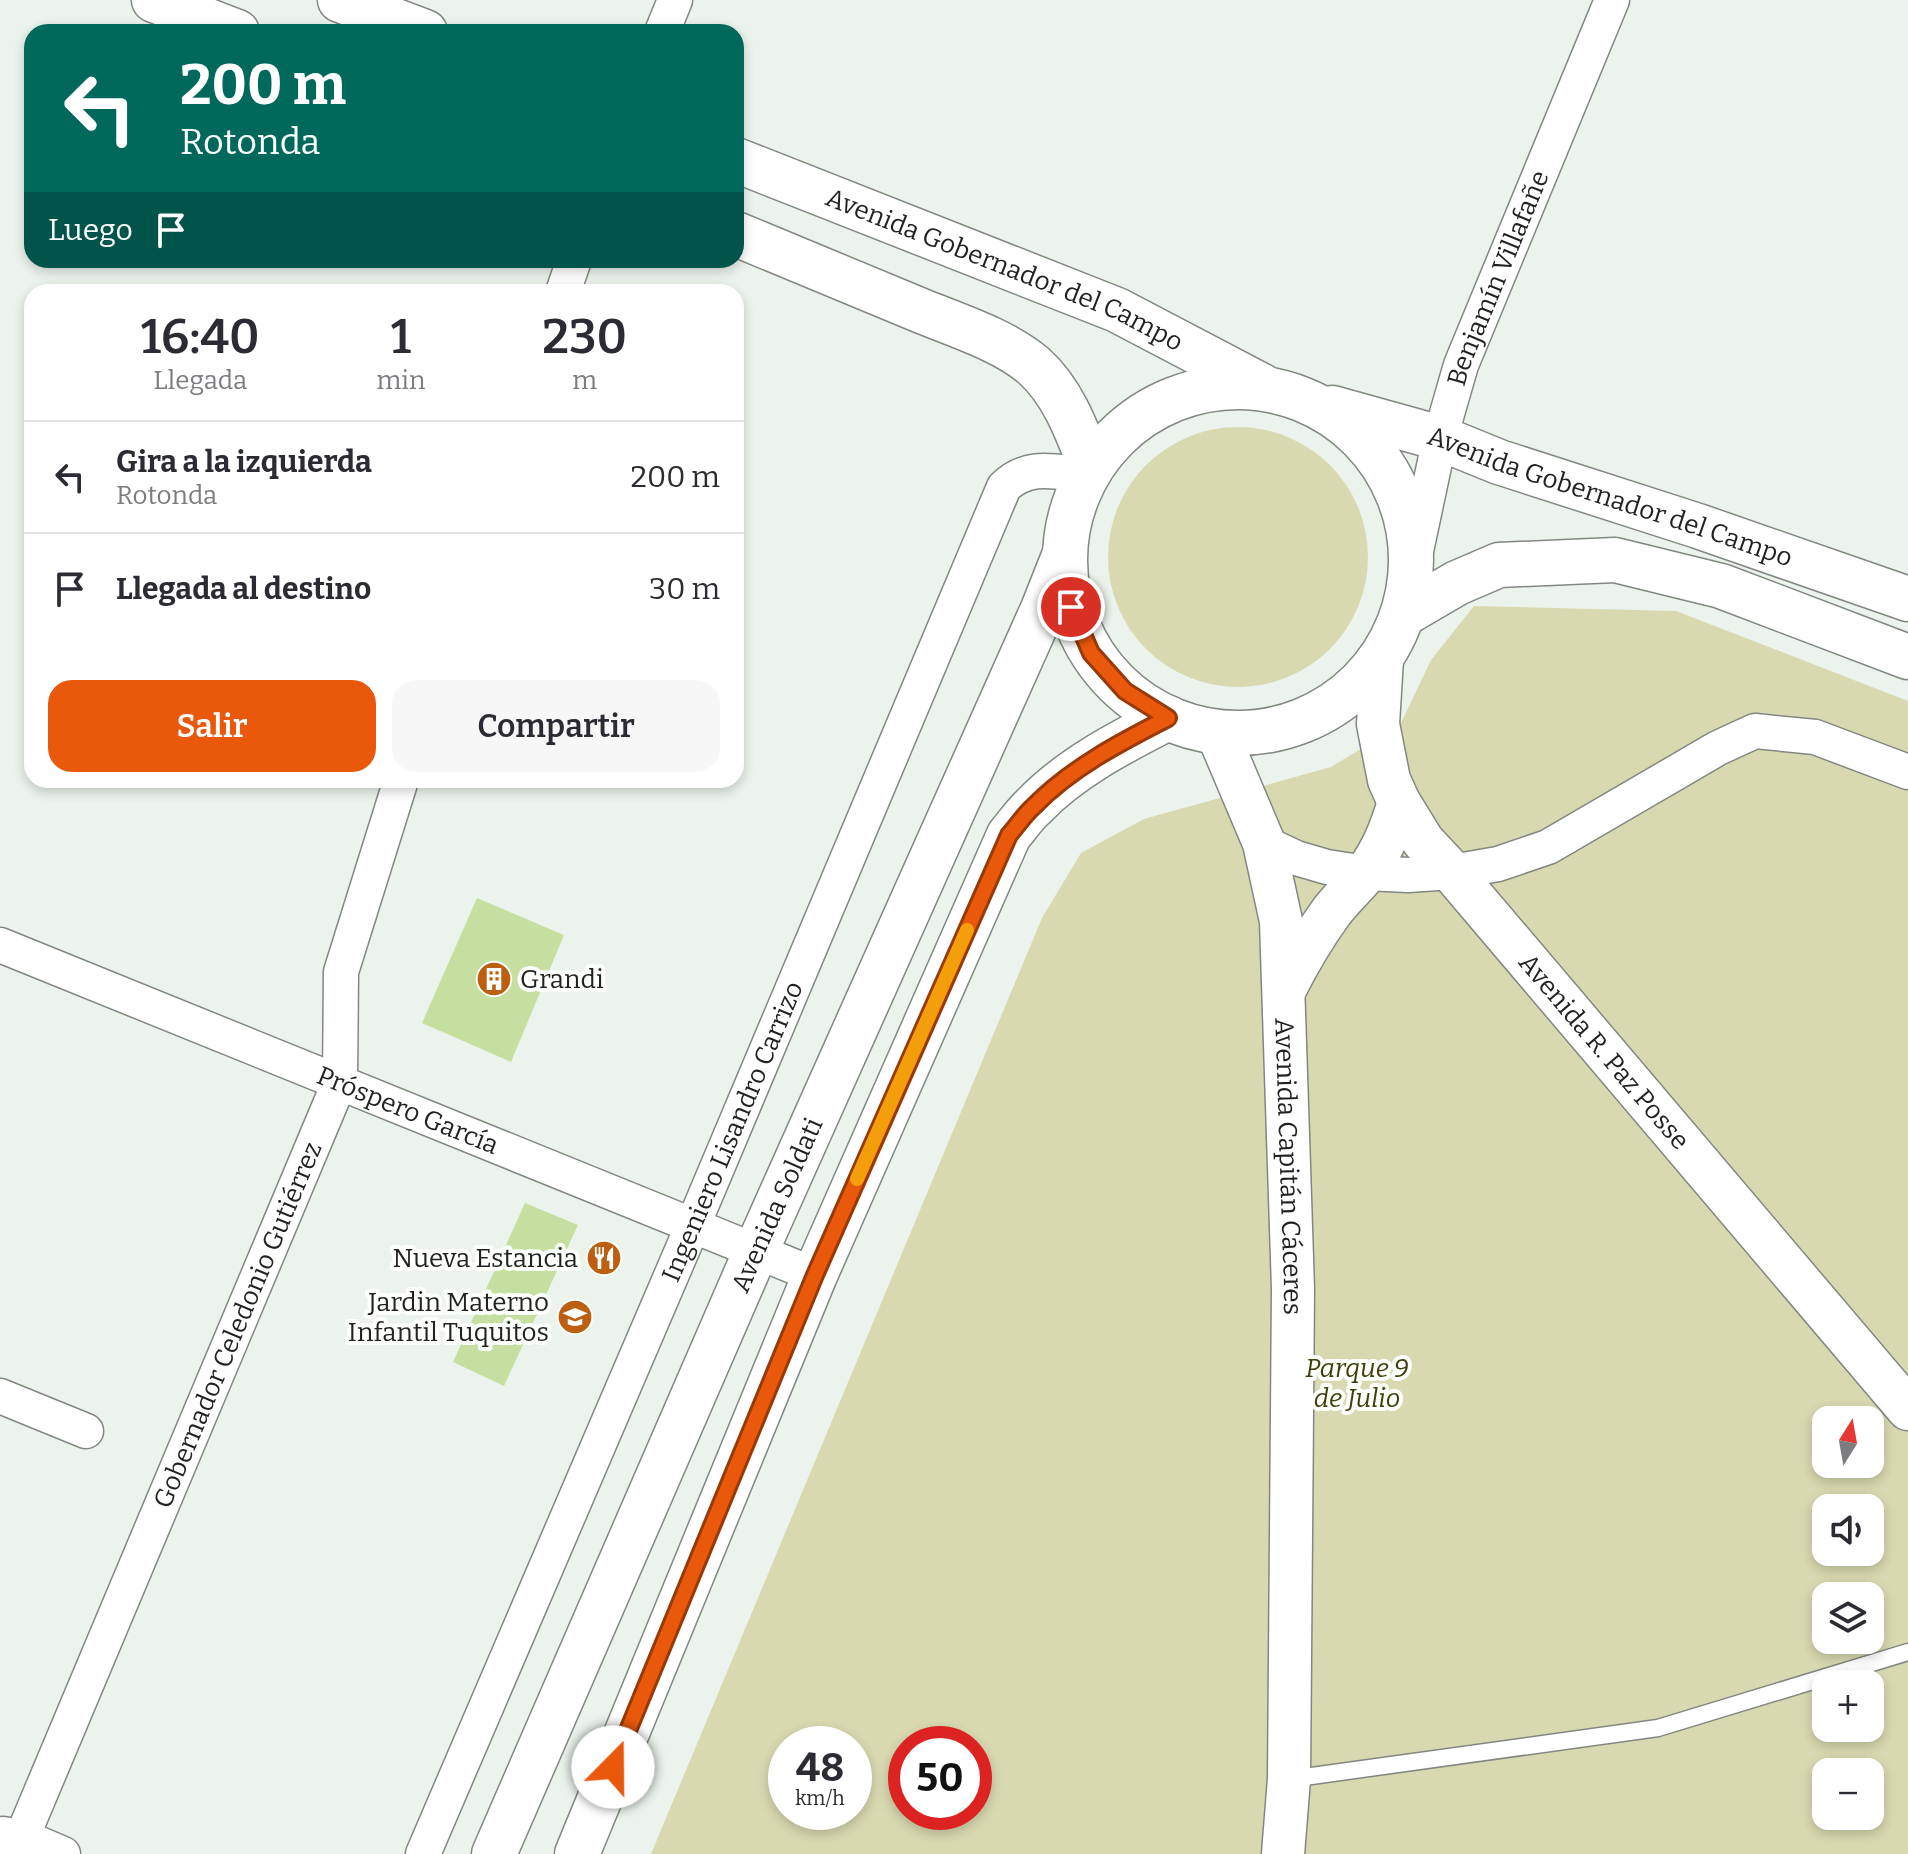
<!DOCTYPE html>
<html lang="es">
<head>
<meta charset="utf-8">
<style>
	body { margin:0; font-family:Bitter,serif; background:#f7f7f7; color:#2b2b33; height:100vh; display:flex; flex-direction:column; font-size:30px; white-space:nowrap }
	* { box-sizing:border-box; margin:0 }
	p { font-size:26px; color:#7c7c81 }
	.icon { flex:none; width:44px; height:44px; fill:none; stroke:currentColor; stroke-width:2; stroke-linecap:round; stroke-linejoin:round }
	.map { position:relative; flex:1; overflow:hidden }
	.drawer { position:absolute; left:24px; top:284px; width:720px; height:504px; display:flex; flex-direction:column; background:#fff; border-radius:24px; box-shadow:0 4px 12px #0003 }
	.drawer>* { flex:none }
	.hud { position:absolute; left:24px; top:24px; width:720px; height:244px; border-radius:24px; box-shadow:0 4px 12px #0003; background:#00695c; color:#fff; overflow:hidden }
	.needle { width:52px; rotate:11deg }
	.controls { position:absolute; left:1812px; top:1406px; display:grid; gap:16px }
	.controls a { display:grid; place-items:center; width:72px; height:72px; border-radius:16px; background:#fff; box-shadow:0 4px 12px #0003; font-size:40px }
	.speed { position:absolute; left:768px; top:1726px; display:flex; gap:16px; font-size:40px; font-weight:700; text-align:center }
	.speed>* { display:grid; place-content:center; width:104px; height:104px; border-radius:50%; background:#fff; box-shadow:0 4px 12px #0003; line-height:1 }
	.speed small { font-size:20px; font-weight:400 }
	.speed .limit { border:12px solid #d22; background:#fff; color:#111 }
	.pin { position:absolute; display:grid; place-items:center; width:68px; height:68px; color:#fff; margin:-34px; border:4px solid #fff; border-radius:50%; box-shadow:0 2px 8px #0007 }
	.me { position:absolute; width:88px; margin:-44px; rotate:22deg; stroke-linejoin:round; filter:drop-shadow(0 0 6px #0008) }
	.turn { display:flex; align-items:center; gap:28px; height:168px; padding:0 24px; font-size:36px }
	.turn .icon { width:104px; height:104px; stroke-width:2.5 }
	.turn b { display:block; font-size:56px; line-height:68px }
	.then { display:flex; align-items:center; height:76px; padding:0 24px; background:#0003; gap:16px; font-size:30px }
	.eta { display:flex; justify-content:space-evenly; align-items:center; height:136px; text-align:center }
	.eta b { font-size:48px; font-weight:600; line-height:56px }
	.primary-button { display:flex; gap:16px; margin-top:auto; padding:16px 24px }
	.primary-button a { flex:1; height:92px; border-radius:24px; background:#ea580c; color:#fff; font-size:32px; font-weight:600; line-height:92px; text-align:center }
	.primary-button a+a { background:#f7f7f7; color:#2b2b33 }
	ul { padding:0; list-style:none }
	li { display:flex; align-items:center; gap:24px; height:112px; padding:0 24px; border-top:2px solid #e1e1e2 }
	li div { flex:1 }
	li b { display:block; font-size:30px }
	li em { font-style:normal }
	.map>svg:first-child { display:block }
	.green { fill:#d8d9b0; fill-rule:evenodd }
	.building { fill:#c6dfa1 }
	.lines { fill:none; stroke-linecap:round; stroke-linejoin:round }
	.service-casing { stroke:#828881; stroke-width:19 }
	.minor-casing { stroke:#828881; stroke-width:37 }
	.tertiary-casing { stroke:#828881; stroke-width:45 }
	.secondary-casing { stroke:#828881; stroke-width:47 }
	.primary-casing { stroke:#828881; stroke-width:47 }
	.service { stroke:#fff; stroke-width:16 }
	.minor { stroke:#fff; stroke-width:34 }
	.tertiary { stroke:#fff; stroke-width:42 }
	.secondary { stroke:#fff; stroke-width:44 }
	.primary { stroke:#fff; stroke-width:44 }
	.route-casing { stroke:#983908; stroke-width:20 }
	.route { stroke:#ea580c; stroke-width:14 }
	.slow { stroke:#f59e0b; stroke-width:14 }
	.labels { text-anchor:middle; stroke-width:8; stroke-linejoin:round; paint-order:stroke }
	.street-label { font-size:26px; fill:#1f221f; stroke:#fcfffc }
	.poi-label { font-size:26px; fill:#1f221f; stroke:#fcfffc; text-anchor:end }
	.park-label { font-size:26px; font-style:italic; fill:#403f0a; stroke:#fcfffc }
</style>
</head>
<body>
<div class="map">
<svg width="1908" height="1854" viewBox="0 0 1908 1854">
	<rect width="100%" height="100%" fill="#ecf3ec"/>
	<!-- green -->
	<g class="green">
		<circle cx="1238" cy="557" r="130"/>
		<path d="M1474 606 1676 611 1908 701V1854H651L1042 918 1081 853 1144 819 1331 767 1400 725 1431 660ZM1826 1420H1870V1464H1826ZM1826 1508H1870V1552H1826ZM1826 1596H1870V1640H1826ZM1826 1684H1870V1728H1826ZM786 1744H854V1812H786ZM906 1744H974V1812H906ZM1826 1772H1870V1816H1826Z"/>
	</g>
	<!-- building -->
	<g class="building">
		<polygon points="477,898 564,935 511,1062 422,1023"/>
		<polygon points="525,1203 578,1225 504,1386 453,1362"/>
	</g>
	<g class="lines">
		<defs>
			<polyline id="service" points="1290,1779 1658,1728 1908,1652"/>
			<g id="minor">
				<polyline points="662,32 675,0"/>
				<polyline points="563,292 574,260"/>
				<path id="s1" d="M1413 565 1440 438 1461 365 1612 0"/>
				<polyline points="1264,843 1296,858 1327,867 1366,873 1408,875 1452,872 1498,864 1548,847 1718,748 1755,731 1815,737 1908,772"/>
				<path id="s2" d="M0 945 815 1275"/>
				<polyline points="0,1396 86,1431"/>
				<polyline points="3,1834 23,1837 63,1854"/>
				<path id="s3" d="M15 1854 340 1081 341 972 401 780"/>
				<path id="s4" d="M423 1854 693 1225 1004 487C1029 463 1055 472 1086 475"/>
			</g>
			<g id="tertiary">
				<path id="s5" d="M1382 659 1378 724 1389 780 1399 802 1423 841 1452 872 1908 1409"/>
				<path id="s6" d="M1217 732 1264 843 1281 921 1293 1289 1289 1779 1283 1854"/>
				<path d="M1284 991C1298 963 1313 937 1332 911 1342 898 1354 887 1365 874 1382 852 1391 829 1399 802"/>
			</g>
			<g id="secondary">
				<path id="s7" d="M494 1854 756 1251 1043 609 1064 556"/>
				<path d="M577 1854 815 1275 1009 835C1017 826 1024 815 1033 807 1070 768 1121 742 1168 718"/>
			</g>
			<g id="primary">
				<polyline points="154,0 237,32"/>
				<polyline points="340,0 425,32"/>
				<path id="s8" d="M736 160 1117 310 1262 386"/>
				<path d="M736 234C799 260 861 286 924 312 959 326 1005 341 1034 366 1063 392 1077 431 1091 467"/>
				<circle cx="1238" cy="560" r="173"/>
				<path id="s9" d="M1332 408 1440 438 1499 462 1698 526 1908 599"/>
				<polyline points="1404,614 1457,583 1499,565 1615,560 1721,586 1908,657"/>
			</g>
		</defs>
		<!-- service casing -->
		<use href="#service" class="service-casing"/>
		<!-- minor casing -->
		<use href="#minor" class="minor-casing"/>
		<!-- tertiary casing -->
		<use href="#tertiary" class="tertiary-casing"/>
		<!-- secondary casing -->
		<use href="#secondary" class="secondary-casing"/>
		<!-- primary casing -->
		<use href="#primary" class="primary-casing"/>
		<!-- service -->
		<use href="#service" class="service"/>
		<!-- minor -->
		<use href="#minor" class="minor"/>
		<!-- tertiary -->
		<use href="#tertiary" class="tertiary"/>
		<!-- secondary -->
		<use href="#secondary" class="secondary"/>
		<!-- primary -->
		<use href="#primary" class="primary"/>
	</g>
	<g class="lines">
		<defs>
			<path id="route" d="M613 1767 815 1275 1009 835C1017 826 1024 815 1033 807 1071 768 1121 742 1168 718L1125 691 1091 653 1071 607"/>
		</defs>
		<!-- route casing -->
		<use href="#route" class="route-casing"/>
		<!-- route -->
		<use href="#route" class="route"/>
		<!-- slow -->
		<polyline class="slow" points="857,1179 967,930"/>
	</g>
	<!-- icons -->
	<defs>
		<symbol id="building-disc" viewBox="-11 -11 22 22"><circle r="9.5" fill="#bc5f11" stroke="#fcfffc"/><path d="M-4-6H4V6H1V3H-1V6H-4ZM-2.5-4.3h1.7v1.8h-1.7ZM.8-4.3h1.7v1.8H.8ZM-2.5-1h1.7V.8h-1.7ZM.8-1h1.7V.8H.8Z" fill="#fff"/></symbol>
		<symbol id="restaurant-disc" viewBox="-11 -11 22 22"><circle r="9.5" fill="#bc5f11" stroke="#fcfffc"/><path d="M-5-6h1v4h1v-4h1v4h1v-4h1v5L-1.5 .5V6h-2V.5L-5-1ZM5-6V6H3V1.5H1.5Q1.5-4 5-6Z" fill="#fff"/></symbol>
		<symbol id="school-disc" viewBox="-11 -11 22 22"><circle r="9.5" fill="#bc5f11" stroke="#fcfffc"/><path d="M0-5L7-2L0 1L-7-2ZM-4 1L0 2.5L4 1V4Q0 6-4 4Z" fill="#fff"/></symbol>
	</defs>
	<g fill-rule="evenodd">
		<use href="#building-disc" x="474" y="959" width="40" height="40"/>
		<use href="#restaurant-disc" x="584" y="1238" width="40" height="40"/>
		<use href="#school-disc" x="555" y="1297" width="40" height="40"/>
	</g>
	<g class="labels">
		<!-- street labels -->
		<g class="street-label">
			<text dy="9" stroke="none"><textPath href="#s8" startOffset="290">Avenida Gobernador del Campo</textPath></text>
			<text dy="9" stroke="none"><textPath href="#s1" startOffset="300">Benjamín Villafañe</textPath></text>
			<text dy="9" stroke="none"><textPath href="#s9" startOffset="292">Avenida Gobernador del Campo</textPath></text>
			<text dy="9" stroke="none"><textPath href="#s5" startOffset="470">Avenida R. Paz Posse</textPath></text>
			<text dy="9" stroke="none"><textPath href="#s2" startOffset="440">Próspero García</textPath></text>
			<text dy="9" stroke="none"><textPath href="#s4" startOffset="786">Ingeniero Lisandro Carrizo</textPath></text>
			<text dy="9" stroke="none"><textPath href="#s6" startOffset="446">Avenida Capitán Cáceres</textPath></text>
			<text dy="9" stroke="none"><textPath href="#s7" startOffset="708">Avenida Soldati</textPath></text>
			<text dy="9" stroke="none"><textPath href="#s3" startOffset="574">Gobernador Celedonio Gutiérrez</textPath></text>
		</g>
		<!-- poi labels -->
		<g class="poi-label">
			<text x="520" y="988" text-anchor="start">Grandi</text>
			<text x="578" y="1267">Nueva Estancia</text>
			<text x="549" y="1311">Jardin Materno<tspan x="549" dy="30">Infantil Tuquitos</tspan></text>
		</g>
		<!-- park labels -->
		<g class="park-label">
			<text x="1357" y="1377">Parque 9<tspan x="1357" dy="30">de Julio</tspan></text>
		</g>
	</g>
</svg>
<div class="controls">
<a><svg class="needle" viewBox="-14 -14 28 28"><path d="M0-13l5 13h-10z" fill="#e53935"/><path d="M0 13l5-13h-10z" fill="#7c7c81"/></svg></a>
<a><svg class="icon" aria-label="sound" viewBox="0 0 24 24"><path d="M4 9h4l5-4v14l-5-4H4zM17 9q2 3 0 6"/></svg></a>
<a><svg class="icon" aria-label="layers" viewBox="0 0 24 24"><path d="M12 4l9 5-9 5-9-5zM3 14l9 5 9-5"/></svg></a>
<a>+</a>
<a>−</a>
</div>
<div class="speed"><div>48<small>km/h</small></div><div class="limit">50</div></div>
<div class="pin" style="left:1071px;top:607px;background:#d93025"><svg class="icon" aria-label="arrive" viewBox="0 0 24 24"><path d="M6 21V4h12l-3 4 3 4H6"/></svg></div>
<svg class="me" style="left:613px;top:1767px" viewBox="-20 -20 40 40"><circle r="19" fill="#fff"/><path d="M0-13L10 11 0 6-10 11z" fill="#ea580c"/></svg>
<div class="hud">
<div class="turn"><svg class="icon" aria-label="left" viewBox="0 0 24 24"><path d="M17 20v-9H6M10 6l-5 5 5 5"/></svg><div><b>200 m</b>Rotonda</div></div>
<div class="then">Luego<svg class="icon" aria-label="arrive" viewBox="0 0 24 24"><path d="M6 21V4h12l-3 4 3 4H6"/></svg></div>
</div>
<section class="drawer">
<div class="eta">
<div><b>16:40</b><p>Llegada</p></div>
<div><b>1</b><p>min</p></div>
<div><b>230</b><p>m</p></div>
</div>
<ul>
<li><svg class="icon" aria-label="left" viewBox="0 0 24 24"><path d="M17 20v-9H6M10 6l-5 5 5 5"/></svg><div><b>Gira a la izquierda</b><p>Rotonda</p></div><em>200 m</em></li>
<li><svg class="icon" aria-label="arrive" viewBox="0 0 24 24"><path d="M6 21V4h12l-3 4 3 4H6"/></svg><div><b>Llegada al destino</b></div><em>30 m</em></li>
</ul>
<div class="primary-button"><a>Salir</a><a>Compartir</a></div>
</section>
</div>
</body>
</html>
